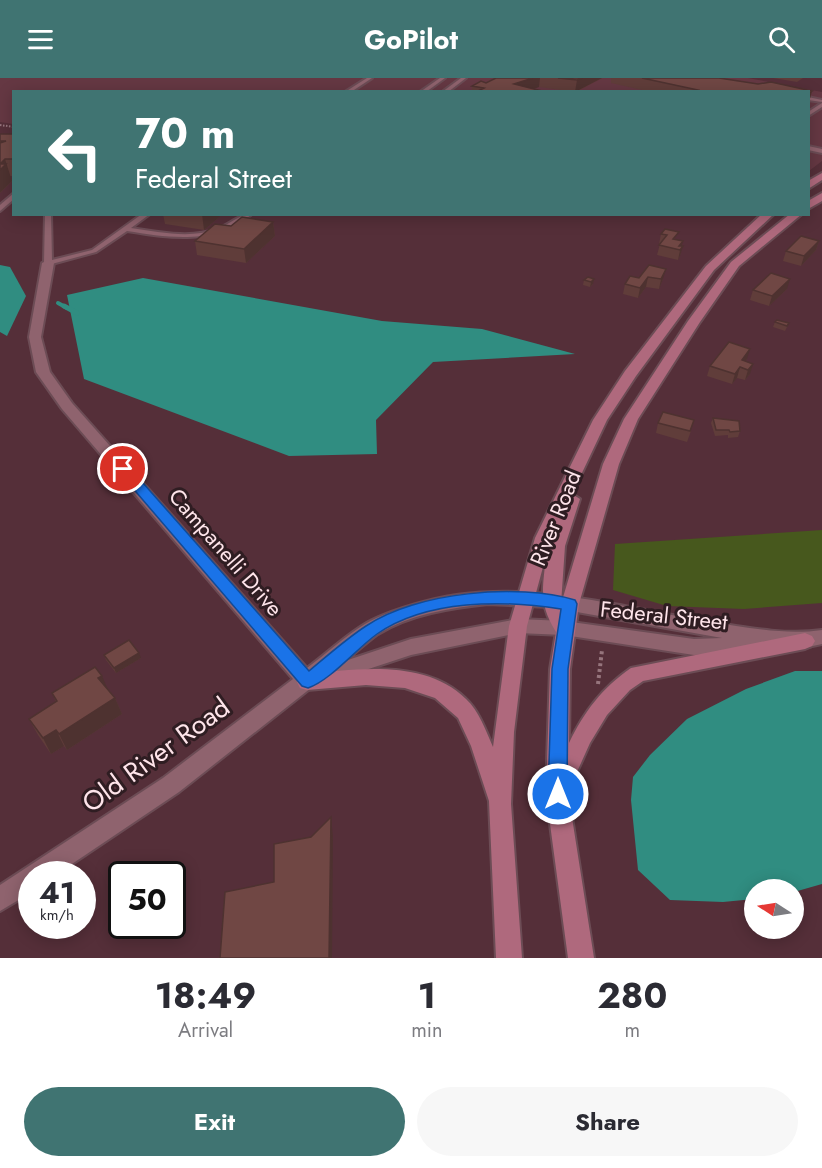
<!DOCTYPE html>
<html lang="en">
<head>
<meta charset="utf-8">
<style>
	body { margin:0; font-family:Jost,sans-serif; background:#f7f7f7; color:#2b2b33; height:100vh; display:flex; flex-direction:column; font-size:22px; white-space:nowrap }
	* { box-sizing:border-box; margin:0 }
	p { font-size:20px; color:#7c7c81 }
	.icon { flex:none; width:33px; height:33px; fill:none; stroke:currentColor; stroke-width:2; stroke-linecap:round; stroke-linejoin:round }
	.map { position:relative; height:880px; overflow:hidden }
	.side { display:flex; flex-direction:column; background:#fff; flex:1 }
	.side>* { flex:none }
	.hud { position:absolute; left:12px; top:12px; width:798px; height:126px; border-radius:0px; box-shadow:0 3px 15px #0003; background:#407472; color:#fff; overflow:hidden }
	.needle { width:39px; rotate:282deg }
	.tools { position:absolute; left:744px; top:801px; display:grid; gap:12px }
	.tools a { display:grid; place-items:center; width:60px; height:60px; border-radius:50%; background:#fff; box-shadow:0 3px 15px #0003; font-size:30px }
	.speed { position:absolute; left:18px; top:783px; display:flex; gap:12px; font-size:30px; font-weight:700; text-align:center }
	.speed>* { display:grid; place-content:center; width:78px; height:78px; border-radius:50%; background:#fff; box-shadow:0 3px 15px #0003; line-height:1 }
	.speed small { font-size:15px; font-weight:400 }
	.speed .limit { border:3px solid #111; border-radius:9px; background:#fff; color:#111 }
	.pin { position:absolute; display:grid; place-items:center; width:51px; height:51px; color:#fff; margin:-26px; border:3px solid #fff; border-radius:50%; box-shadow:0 2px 6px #0007 }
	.me { position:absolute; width:66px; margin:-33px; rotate:0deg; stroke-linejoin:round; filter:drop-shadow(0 0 4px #0008) }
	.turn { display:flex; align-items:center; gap:21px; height:126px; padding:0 24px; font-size:27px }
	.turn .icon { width:78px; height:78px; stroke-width:2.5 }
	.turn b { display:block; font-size:42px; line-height:51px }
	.eta { display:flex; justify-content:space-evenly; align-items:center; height:102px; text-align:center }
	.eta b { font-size:36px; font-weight:700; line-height:42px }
	.primary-button { display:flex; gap:12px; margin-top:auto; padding:12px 24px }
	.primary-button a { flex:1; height:69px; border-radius:36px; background:#407472; color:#fff; font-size:24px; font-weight:700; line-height:69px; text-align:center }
	.primary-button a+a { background:#f7f7f7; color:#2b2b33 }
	header { display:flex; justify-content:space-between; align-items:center; height:78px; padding:0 24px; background:#407472; color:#fff; font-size:27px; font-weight:700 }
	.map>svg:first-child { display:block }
	.built { fill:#653843 }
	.green { fill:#47581d }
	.water { fill:#308d81 }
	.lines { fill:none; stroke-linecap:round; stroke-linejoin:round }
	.stream-far1 { stroke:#308d81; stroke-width:4 }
	.stream { stroke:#308d81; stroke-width:5 }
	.service-casing { stroke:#6c4c55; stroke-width:4 }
	.minor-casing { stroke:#6c4c55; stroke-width:4 }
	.secondary-casing { stroke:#6c4c55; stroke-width:4 }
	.path-far1 { stroke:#96757d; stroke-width:2; stroke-dasharray:1.5 1.5; stroke-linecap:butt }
	.path { stroke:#96757d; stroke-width:4; stroke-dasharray:3 3; stroke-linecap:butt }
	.service { fill:#8f636e; fill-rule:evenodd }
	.minor { fill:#8f636e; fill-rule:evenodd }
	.secondary { fill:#af697d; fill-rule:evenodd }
	.wall { fill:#603d3a }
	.shaded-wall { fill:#4e3230 }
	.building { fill:#704744; stroke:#4e3230; stroke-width:1.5 }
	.route { fill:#1a73e8; stroke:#114b97; stroke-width:1.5 }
	.labels { text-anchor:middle; stroke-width:6; stroke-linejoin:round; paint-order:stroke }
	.street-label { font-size:22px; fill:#fee4ea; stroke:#2f1d22 }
	.near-street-label { font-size:27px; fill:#fee4ea; stroke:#2f1d22 }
</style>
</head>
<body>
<header><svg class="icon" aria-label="menu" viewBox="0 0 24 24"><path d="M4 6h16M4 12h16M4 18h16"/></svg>GoPilot<svg class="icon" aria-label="search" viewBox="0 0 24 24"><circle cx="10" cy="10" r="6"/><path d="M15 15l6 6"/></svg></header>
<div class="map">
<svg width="822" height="880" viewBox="0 0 822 880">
	<rect width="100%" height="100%" fill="#552f39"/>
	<!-- built -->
	<polygon class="built" points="0,0 748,0 822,14 822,83 809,93 808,14 14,14 13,46 0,44"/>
	<!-- green -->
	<polygon class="green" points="822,452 822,525 744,531 667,528 613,512 615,466"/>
	<!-- water -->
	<g class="water">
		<polygon points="0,187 10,189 26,218 7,258 0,254"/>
		<polygon points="143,200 382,243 482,251 575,276 433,284 376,342 377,376 289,378 84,301 67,217"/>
		<polygon points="795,593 822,593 822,806 794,814 794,812 754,812 754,821 723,824 670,822 638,792 631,722 633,699 650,677 687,641 746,611"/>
	</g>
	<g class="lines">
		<!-- stream-far1 -->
		<polyline class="stream-far1" points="58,225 67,230"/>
		<!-- stream -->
		<polyline class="stream" points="64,228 77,235"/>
		<defs>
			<g id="service">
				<polygon points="367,0 372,0 351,14 345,14"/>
				<polygon points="440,0 445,0 426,14 420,14"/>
				<polygon points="461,0 466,0 448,14 442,14"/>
				<polygon points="808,19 822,22 822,24 808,22"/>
				<polygon points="822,25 822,29 808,38 808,34"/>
				<polygon points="808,68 822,71 822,75 808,72"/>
				<polygon points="14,115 14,121 0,133 0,127"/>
				<path d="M45 136H51L52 182 92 172 142 136H150L131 150C159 154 190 161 217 151 229 147 239 136 252 136 215 167 171 160 127 153L96 174 48 187 44 185Z"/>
			</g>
			<path id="minor" d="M48 182 54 185 41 259 50 294 72 325 307 590C326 576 345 558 365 546 380 537 399 531 416 526 511 497 605 526 700 542 739 548 783 558 822 552V566L794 572 771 567 769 571 762 574 694 577 564 557 518 555 411 577 320 607 316 606 179 714 57 796H32V814L0 833V807L163 700 293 601 62 331 36 294 29 259 42 185ZM488 526 549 529 722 560 694 561 564 543 518 541 411 561 345 583C356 574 367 564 378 556 410 536 451 530 488 526Z"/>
			<g id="secondary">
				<polygon points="822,95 822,102 808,111 808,103"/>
				<polygon points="822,115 822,123 808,131 808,123"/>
				<path d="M762 136H774L714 192 636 298 607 342 572 416 580 421 565 468 561 526 603 386 624 341 688 243 731 184 790 136H802L739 188 700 244 638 341 619 386 579 526 570 591 569 665C584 634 602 610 631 590L805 555 812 558 815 563 812 568 805 571 643 603 630 612 607 637 590 665 568 714 594 880H568L546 716 550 591 556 554C538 525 543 510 546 478L527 548 514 654 511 726 522 880H496L489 723 471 668 458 640 435 620 405 610 366 607 307 612 300 610 297 604 300 598 307 596C358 591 425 581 466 621 479 633 486 653 493 669L509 548 535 460 593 342 625 293 706 188Z"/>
			</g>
		</defs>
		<!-- service casing -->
		<use href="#service" class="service-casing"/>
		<!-- minor casing -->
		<use href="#minor" class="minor-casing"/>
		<!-- secondary casing -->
		<use href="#secondary" class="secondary-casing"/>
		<!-- path-far1 -->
		<polyline class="path-far1" points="0,47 14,49"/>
		<!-- path -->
		<polyline class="path" points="598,606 602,572"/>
		<!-- service -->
		<use href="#service" class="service"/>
		<!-- minor -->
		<use href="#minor" class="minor"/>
		<!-- secondary -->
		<use href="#secondary" class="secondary"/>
	</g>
	<!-- wall -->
	<g class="wall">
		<polygon points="496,0 602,0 576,14 539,9 533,11 546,14 472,14 472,8 486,5"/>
		<polygon points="611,0 719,0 758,6 812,13 809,24 808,14 651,14 611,5"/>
		<polygon points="773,0 803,0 797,4"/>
		<polygon points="0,56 14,56 14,98 10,98 12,103 0,115"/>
		<polygon points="163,136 223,136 204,152 165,146"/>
		<polygon points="273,144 275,158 246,185 197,177 195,163 231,148"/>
		<polygon points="665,151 682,168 680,178 678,182 657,177 660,166 659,166 661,156"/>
		<polygon points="819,163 816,172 801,188 783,183 786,173"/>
		<polygon points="649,187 663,201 659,211 646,209 638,220 623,216 625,206 639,200"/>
		<polygon points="588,199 593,206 590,209 583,207 584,202"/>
		<polygon points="787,211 769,228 750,222 753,212"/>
		<polygon points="775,244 789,245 785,253 773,249"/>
		<polygon points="747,281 745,283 750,296 745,302 737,300 732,306 707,298 710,288"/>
		<polygon points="713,340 740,353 738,359 728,360 728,357 715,358 711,345"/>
		<polygon points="658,345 691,353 687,364 656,355"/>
		<polygon points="104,577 141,580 116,595 106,582"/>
		<polygon points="108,611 115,620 122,636 67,672 64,668 51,676 38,657 29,641 56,624 52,615"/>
	</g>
	<!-- shaded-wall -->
	<g class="shaded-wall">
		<polygon points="533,0 540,0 539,9 525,14 514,6"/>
		<polygon points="582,0 602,0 575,14 577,2"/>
		<polygon points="812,13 809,24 808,15"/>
		<polygon points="5,81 12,103 0,115 0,86"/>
		<polygon points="202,136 223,136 204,152"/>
		<polygon points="273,144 275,158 246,185 244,171"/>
		<polygon points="683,163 681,171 683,168 680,178 678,182 680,172 679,168"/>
		<polygon points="819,163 816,172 801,188 804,178"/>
		<polygon points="666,191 663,201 659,211 661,201"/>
		<polygon points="648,199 646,209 638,220 640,210"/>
		<polygon points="594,201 593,206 590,209 591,204"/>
		<polygon points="790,201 787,211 769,228 772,218"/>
		<polygon points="750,271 747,281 741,289 740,289 737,300 732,306 735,296 742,282"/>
		<polygon points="753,286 750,296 745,302 748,292"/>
		<polygon points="139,575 141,580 116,595 114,590"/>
		<polygon points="102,598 109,614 98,600"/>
		<polygon points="115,620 122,636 67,672 59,656"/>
		<polygon points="56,652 64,668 51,676 43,660"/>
		<polygon points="331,739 333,759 332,880 329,880"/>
	</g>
	<!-- building -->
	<g class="building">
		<polygon points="496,0 533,0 514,6 546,14 476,14 484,10 472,8 481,3 486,5"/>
		<polygon points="558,0 582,0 577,2"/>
		<polygon points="642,0 719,0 758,6 771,4 812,13 808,15 808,14 694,14 698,12"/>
		<polygon points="0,56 14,56 14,80 12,81 5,81 0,86 6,86 0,92 0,65 6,63 0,63"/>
		<polygon points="242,139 273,144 244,171 195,163 215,146 231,148"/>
		<polygon points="665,151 679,154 673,161 683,163 679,168 683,168 680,172 659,167 667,157 661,156"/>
		<polygon points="801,158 819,163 804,178 786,173"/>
		<polygon points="649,187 666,191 661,201 648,199 640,210 625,206 630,198 639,200"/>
		<polygon points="771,195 790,201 772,218 753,212"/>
		<polygon points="588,199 594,201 591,204 584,202"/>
		<polygon points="777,242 789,245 787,248 775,244"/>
		<polygon points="729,264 750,271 742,282 753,286 748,292 740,289 735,296 710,288"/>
		<polygon points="663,334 694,342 690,353 658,345"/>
		<polygon points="713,340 739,343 740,353 730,354 729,352 716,352"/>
		<polygon points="129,562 139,575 114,590 104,577"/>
		<polygon points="95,589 102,598 98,600 115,620 59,656 56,652 43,660 29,641 57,623 52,615"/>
		<polygon points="331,739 329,880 220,880 225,814 274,804 274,766 311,759"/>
	</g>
	<!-- route -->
	<path class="route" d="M123 387 128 388 309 593C327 578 346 561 366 548 416 514 518 505 575 522L577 526 568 591 567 716 564 722 558 724 551 722 548 716 552 591 561 531C504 522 427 521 377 556 356 571 331 602 308 610L302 608 119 394 117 391Z"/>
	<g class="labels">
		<!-- street labels -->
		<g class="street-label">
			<text transform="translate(555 440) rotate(-68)" y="8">River Road</text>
			<text transform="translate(226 474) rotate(49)" y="8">Campanelli Drive</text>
			<text transform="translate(664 537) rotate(6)" y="8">Federal Street</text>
		</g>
		<!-- near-street labels -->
		<g class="near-street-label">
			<text transform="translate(156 677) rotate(-36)" y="9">Old River Road</text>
		</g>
	</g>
</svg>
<div class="tools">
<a><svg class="needle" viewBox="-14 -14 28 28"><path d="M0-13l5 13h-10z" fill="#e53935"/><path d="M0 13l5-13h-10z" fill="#7c7c81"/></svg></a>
</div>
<div class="speed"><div>41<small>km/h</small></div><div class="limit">50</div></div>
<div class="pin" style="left:123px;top:391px;background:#d93025"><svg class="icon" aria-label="arrive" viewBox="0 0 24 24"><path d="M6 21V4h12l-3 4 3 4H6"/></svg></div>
<svg class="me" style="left:558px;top:716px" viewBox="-20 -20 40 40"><circle r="17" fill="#1a73e8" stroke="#fff" stroke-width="3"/><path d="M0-11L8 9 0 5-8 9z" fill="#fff"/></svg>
<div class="hud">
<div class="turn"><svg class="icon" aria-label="left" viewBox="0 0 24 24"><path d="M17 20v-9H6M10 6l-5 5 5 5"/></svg><div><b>70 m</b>Federal Street</div></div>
</div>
</div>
<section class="side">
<div class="eta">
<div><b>18:49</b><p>Arrival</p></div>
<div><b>1</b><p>min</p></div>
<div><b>280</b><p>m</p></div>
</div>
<div class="primary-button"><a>Exit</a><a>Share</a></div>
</section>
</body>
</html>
